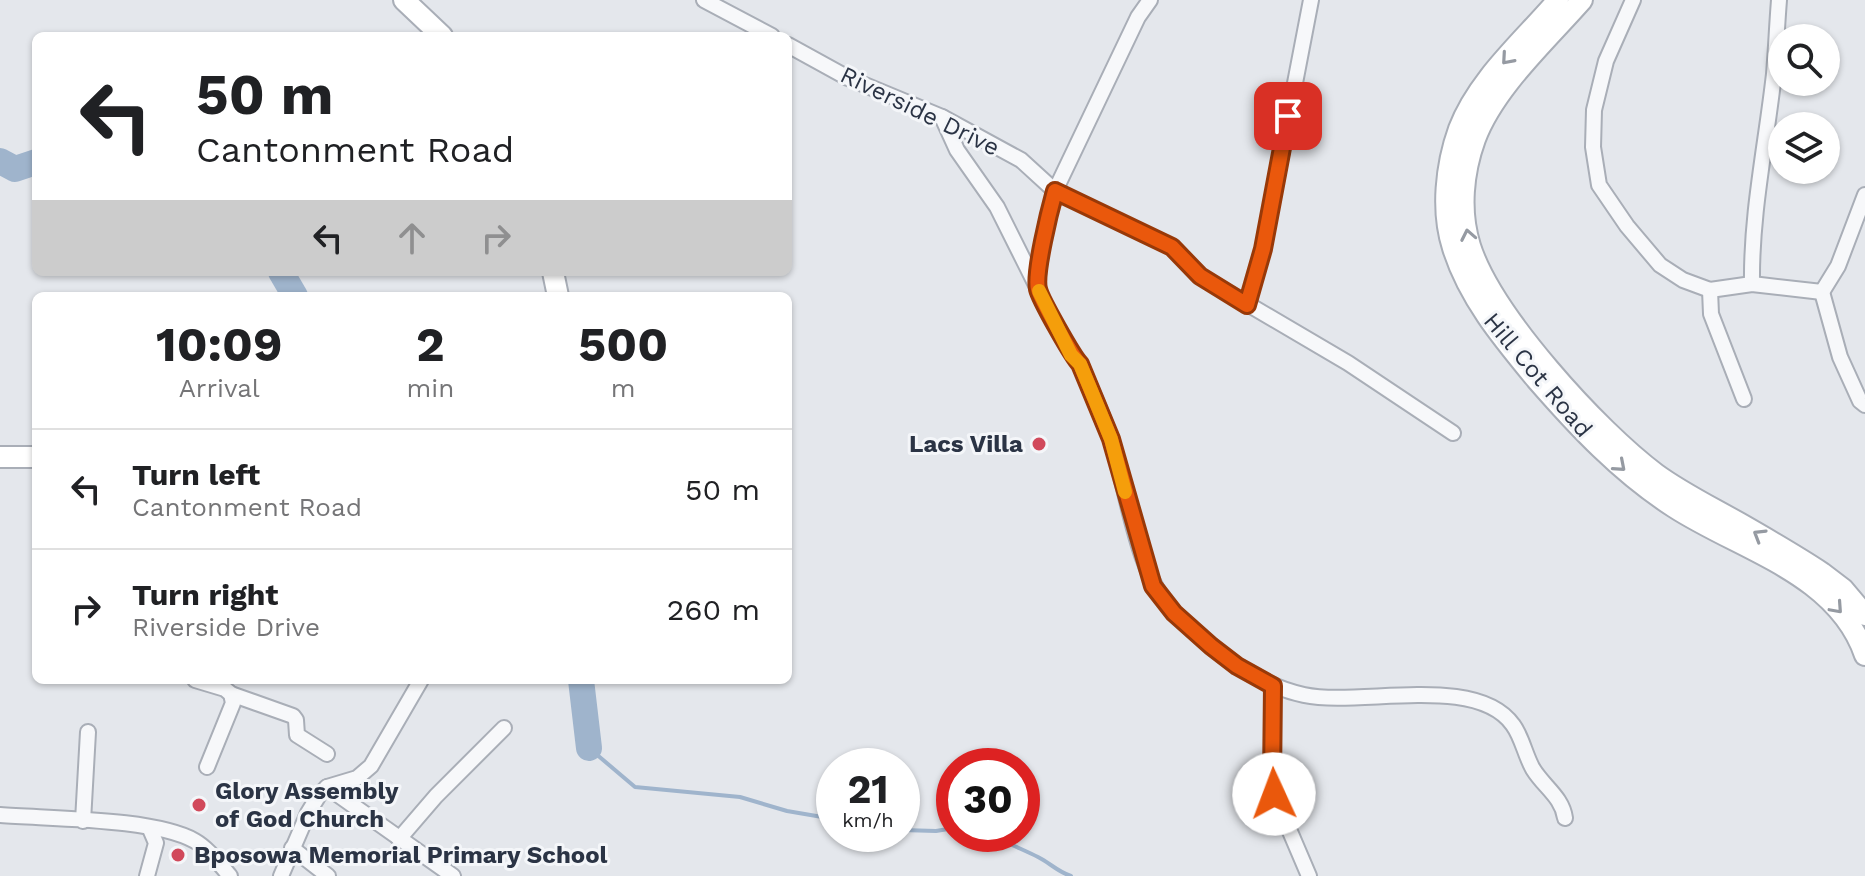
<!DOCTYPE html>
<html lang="en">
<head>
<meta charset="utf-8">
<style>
	body { margin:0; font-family:"Work Sans",sans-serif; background:#f2f2f2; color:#202124; height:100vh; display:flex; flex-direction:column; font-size:30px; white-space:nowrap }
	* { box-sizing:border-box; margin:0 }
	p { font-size:26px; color:#757577 }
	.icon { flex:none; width:44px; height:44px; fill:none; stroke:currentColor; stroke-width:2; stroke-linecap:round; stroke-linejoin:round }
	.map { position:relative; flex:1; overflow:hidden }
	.side { position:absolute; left:32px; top:292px; width:760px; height:392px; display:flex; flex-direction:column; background:#fff; border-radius:12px; box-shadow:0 2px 6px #0004 }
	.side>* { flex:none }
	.top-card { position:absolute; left:32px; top:32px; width:760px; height:244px; border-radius:12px; box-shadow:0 2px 6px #0004; background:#fff; color:#202124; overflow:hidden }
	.tools { position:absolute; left:1768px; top:24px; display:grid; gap:16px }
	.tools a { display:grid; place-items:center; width:72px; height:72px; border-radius:50%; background:#fff; box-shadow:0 2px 6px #0004; font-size:40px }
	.speed { position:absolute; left:816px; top:748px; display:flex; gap:16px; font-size:40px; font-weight:700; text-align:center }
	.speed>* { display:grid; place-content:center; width:104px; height:104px; border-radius:50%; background:#fff; box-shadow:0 2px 6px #0004; line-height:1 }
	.speed small { font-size:20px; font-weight:400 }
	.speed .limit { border:12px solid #d22; background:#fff; color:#111 }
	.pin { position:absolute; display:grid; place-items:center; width:68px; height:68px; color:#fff; margin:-34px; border-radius:16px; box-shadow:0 4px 12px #0006 }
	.me { position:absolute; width:88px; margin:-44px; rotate:358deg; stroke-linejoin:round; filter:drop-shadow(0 0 6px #0008) }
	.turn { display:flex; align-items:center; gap:28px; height:168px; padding:0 32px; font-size:36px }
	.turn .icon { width:104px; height:104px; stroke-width:2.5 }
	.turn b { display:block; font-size:56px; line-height:68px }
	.lanes { display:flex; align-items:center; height:76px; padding:0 32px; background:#0003; justify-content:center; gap:40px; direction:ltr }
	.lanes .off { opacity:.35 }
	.eta { display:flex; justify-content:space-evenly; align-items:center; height:136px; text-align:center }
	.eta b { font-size:48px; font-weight:700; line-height:56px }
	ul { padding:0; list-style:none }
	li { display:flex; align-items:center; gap:24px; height:120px; padding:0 32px; border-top:2px solid #e0e0e0 }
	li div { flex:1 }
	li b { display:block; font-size:30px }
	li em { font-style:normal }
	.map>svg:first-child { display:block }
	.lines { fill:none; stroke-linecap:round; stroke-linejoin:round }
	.stream { stroke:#9fb4cc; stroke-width:4 }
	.river { stroke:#9fb4cc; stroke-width:26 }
	.street-casing { stroke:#a9aeb7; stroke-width:18 }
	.secondary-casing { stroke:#a9aeb7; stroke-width:24 }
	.street { stroke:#f7f8fa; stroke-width:14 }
	.secondary { stroke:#fff; stroke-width:20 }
	.oneway { stroke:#959aa2 }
	.route-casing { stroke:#983908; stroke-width:20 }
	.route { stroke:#ea580c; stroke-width:14 }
	.slow { stroke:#f59e0b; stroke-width:14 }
	.poi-dot { fill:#d1495b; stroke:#f4f6f9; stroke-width:3 }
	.labels { text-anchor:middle; stroke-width:6; stroke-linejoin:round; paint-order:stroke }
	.street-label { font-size:24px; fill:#2b3445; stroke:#f4f6f9 }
	.poi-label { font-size:24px; font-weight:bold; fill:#2b3445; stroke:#f4f6f9; text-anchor:start }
</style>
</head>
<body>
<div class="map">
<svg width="1865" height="876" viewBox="0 0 1865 876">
	<rect width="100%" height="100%" fill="#e4e7ec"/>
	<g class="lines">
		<!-- stream -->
		<g class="stream">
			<polyline points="589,748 635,787 740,797 787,811 834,819"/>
			<polyline points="902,830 936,831 954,828"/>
			<path d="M991 834C1006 843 1022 849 1038 857 1050 863 1058 872 1071 876"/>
		</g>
		<!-- river -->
		<g class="river">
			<polyline points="0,161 15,169 36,162"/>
			<polyline points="281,272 295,296"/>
			<polyline points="581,680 589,748"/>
		</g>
		<defs>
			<g id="street">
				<polyline points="704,0 772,36"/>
				<path d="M1150 0 1138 17 1055 191C1050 209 1034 273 1038 289 1040 299 1073 357 1080 364 1090 388 1102 412 1110 437 1128 489 1135 572 1173 611 1209 648 1253 684 1304 695 1360 707 1476 673 1513 725 1522 737 1525 755 1533 769 1544 787 1562 797 1565 818"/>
				<polyline points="1633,0 1606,61 1594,110 1593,147 1599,185 1627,226 1660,265 1683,280 1710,290 1752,284 1822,292"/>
				<polyline points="788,45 848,78 942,117 1021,160 1055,191 1172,247 1200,276 1348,363 1453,433"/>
				<polyline points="942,117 957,150 997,207 1037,287"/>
				<path d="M1752 284C1751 213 1766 145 1774 74 1776 50 1777 25 1779 0"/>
				<polyline points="1710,290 1711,314 1744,399"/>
				<polyline points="1822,292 1840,357 1860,401 1865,405"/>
				<polyline points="1822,292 1838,266 1865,195"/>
				<polyline points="1247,305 1263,249 1311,0"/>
				<polyline points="195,680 225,689 231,694 233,703 207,767"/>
				<polyline points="1273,686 1272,783 1274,794 1309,876"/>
				<polyline points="231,694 293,716 296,720 297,735 327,754"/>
				<polyline points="327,787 453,876"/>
				<path d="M0 815C50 819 155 818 195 841 209 849 220 865 230 876"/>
				<polyline points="83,821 88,732"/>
				<polyline points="399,839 436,796 504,728"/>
				<polyline points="292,848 328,876"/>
				<polyline points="147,876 156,843 150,829"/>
				<polyline points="281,876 308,813 319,795 327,787 357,778 371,766 421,680"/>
			</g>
			<g id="secondary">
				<polyline points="404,0 442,36"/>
				<path d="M1558 0C1524 40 1478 79 1459 129 1446 165 1441 211 1453 248 1469 299 1504 340 1537 380 1578 427 1621 473 1674 507 1740 550 1837 573 1865 655"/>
				<path d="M1582 0C1546 41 1494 88 1475 139 1463 172 1459 211 1470 246 1492 315 1597 430 1656 474 1682 493 1711 507 1739 523 1767 539 1795 555 1822 573L1843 589 1865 615"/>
				<polyline points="553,272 558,296"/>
				<polyline points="0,457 36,457"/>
			</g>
		</defs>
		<!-- street casing -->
		<use href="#street" class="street-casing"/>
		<!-- secondary casing -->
		<use href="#secondary" class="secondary-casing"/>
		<!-- street -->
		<use href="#street" class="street"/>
		<!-- secondary -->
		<use href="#secondary" class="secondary"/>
	</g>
	<!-- one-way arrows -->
	<defs><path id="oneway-chevron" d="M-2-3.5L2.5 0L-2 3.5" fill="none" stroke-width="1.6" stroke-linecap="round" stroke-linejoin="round" transform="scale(2)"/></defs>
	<g class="oneway">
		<use href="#oneway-chevron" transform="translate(1507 59) rotate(131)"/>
		<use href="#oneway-chevron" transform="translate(1468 235) rotate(-101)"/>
		<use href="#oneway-chevron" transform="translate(1620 466) rotate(41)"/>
		<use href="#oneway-chevron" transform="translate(1759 535) rotate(-149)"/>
		<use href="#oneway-chevron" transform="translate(1837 608) rotate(48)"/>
	</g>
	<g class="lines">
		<defs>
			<path id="route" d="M1274 794 1272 783 1273 686 1237 666 1211 646 1174 613 1153 586 1111 439 1080 364C1073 357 1040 299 1038 289 1034 273 1050 209 1055 191L1172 247 1200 276 1247 305 1263 249 1288 116"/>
		</defs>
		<!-- route casing -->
		<use href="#route" class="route-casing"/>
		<!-- route -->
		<use href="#route" class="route"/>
		<!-- slow -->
		<polyline class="slow" points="1039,291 1071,355 1080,364 1095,400 1111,439 1125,492"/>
	</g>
	<!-- markers -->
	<g class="poi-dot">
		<circle cx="1039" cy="444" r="8"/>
		<circle cx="199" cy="805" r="8"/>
		<circle cx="178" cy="855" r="8"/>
	</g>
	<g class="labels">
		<!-- street labels -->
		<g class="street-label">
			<text transform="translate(920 111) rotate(26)" y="8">Riverside Drive</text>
			<text transform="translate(1538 375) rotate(50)" y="8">Hill Cot Road</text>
		</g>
		<!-- poi labels -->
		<g class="poi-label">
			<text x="1023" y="452" text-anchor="end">Lacs Villa</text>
			<text x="215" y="799">Glory Assembly<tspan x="215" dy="28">of God Church</tspan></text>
			<text x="194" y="863">Bposowa Memorial Primary School</text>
		</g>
	</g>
</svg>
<div class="tools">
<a><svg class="icon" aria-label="search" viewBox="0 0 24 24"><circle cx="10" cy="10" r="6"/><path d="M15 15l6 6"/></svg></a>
<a><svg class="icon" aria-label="layers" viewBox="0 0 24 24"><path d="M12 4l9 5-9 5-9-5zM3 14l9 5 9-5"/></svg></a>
</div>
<div class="speed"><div>21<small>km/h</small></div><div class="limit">30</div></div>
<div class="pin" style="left:1288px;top:116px;background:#d93025"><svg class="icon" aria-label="arrive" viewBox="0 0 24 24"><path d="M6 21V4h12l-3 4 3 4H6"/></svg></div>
<svg class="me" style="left:1274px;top:794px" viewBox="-20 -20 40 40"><circle r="19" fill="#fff"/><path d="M0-13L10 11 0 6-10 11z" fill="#ea580c"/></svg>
<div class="top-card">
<div class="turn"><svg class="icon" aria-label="left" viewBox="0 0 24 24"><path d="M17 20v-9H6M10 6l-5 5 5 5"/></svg><div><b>50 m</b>Cantonment Road</div></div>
<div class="lanes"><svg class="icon" aria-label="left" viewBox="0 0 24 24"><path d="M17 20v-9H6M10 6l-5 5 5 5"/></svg><svg class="icon off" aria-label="ahead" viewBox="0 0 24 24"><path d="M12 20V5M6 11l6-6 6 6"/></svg><svg class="icon off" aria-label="right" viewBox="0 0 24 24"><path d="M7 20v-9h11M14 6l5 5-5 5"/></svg></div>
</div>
<section class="side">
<div class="eta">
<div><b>10:09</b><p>Arrival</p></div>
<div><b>2</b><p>min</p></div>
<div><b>500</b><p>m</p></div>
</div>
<ul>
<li><svg class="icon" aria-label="left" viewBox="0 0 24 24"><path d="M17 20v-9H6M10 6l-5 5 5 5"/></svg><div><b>Turn left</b><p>Cantonment Road</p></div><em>50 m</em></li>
<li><svg class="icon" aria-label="right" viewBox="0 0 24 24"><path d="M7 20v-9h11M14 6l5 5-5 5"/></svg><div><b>Turn right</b><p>Riverside Drive</p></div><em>260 m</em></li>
</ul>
</section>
</div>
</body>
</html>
